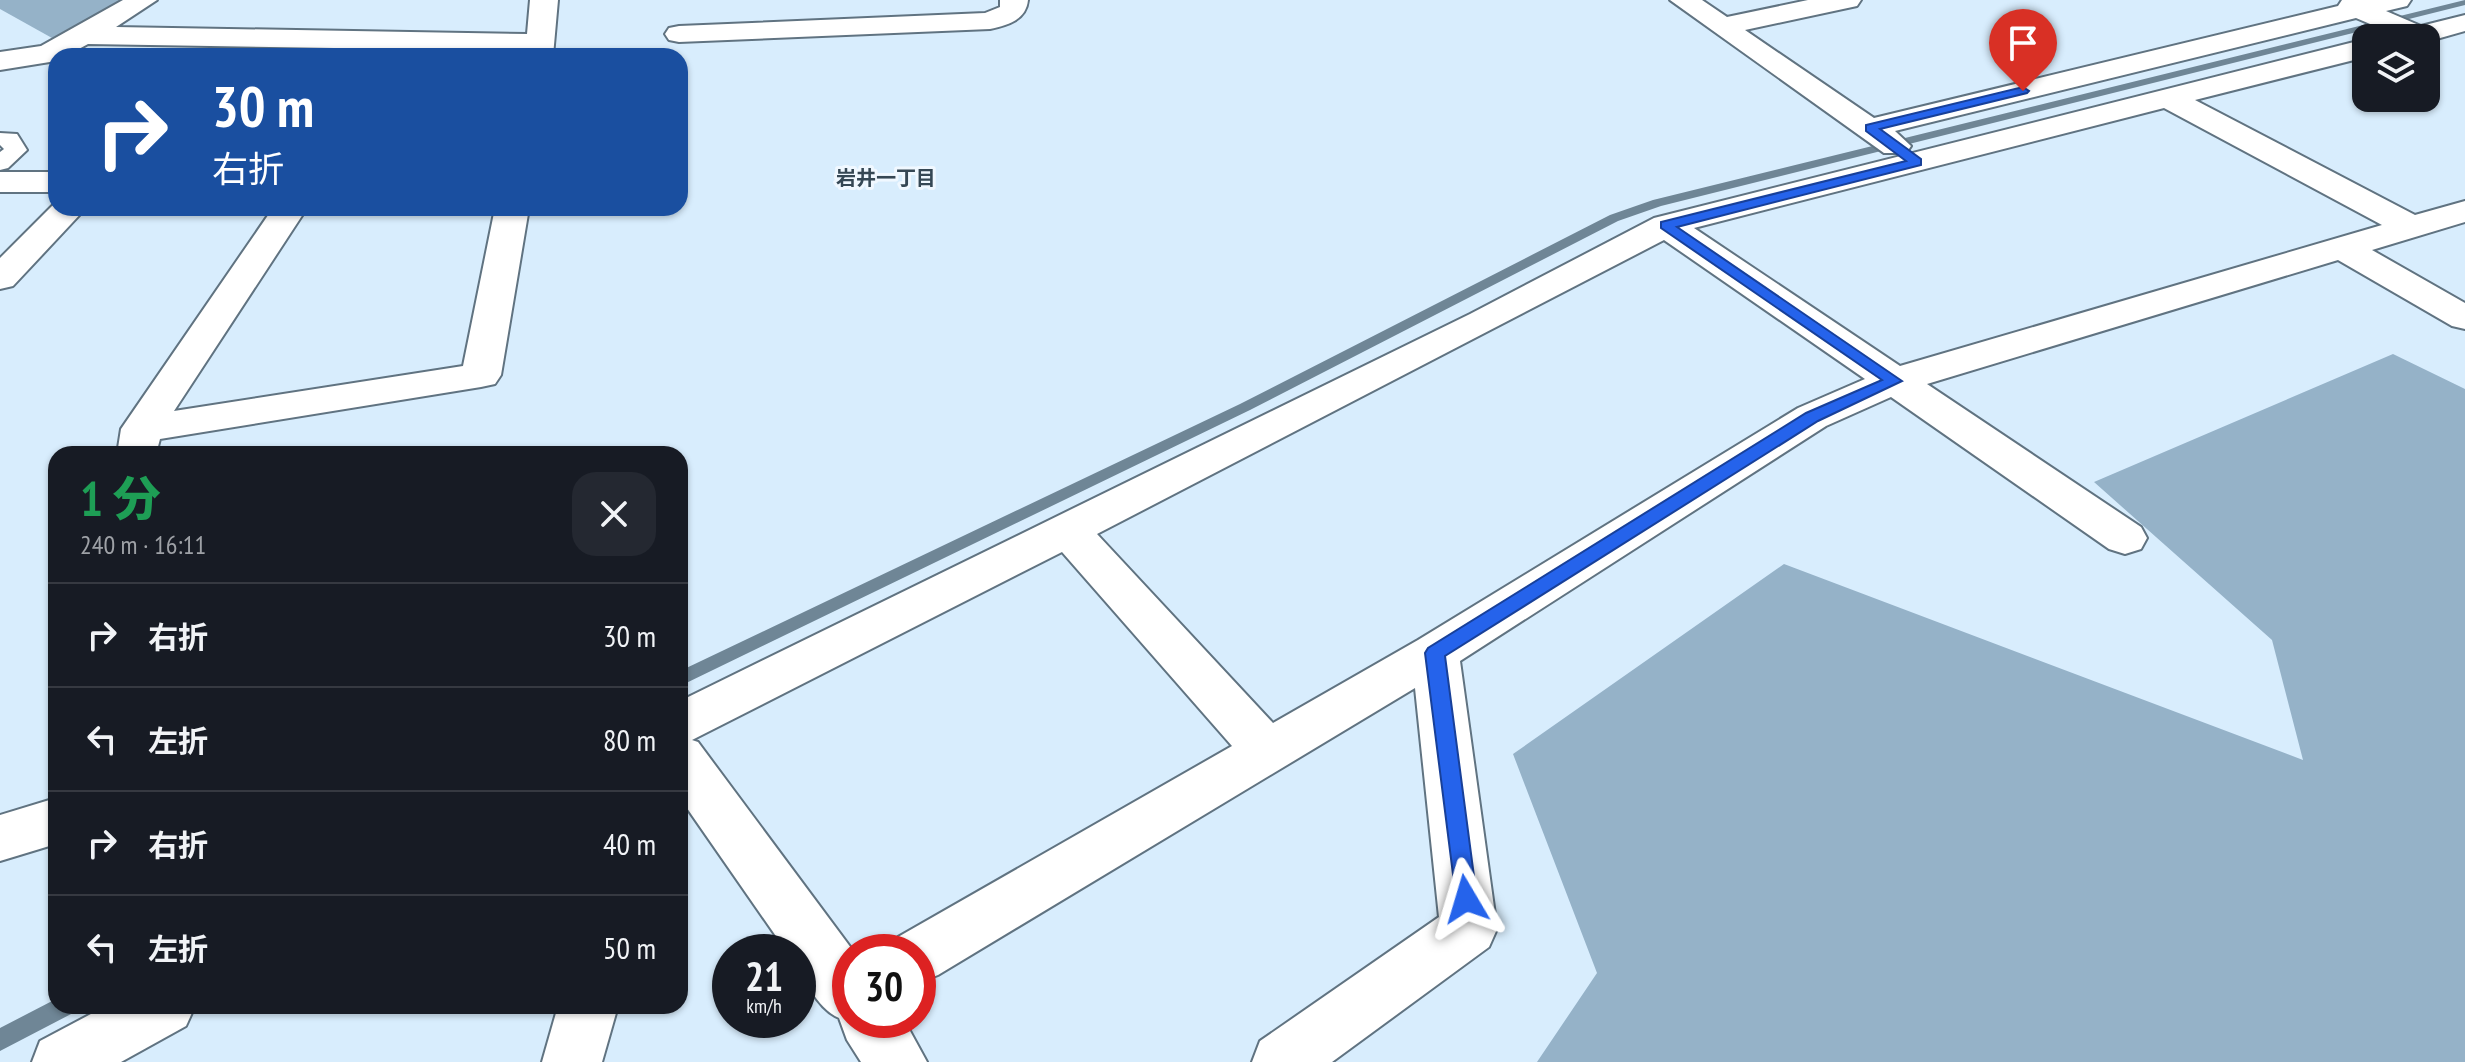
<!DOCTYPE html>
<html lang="ja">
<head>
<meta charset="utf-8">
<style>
	body { margin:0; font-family:"PT Sans Narrow","Noto Sans JP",sans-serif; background:#242831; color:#f1f3f6; height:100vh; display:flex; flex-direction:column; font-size:30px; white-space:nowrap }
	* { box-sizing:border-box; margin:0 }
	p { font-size:26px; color:#9ea1a6 }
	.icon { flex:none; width:44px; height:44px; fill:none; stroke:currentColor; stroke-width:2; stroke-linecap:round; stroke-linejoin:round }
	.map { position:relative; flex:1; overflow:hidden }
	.panel { position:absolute; left:48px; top:446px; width:640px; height:568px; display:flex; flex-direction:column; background:#171b24; border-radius:24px; box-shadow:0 2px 6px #0004 }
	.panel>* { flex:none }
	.hud { position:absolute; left:48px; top:48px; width:640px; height:168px; border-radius:24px; box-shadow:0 2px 6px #0004; background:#1a4fa0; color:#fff; overflow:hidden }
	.fabs { position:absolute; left:2352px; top:24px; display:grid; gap:16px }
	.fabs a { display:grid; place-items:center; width:88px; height:88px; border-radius:16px; background:#171b24; box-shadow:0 2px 6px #0004; font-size:40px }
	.speed { position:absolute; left:712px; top:934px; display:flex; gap:16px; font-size:40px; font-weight:700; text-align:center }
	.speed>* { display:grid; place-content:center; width:104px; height:104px; border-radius:50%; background:#171b24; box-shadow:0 2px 6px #0004; line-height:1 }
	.speed small { font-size:20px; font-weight:400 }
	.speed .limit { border:12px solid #d22; background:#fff; color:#111 }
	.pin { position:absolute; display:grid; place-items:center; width:68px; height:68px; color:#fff; margin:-82px -34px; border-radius:50% 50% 50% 0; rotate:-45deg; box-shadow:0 0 8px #0007 }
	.pin .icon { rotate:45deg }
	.me { position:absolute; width:88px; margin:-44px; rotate:353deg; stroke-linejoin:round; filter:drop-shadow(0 0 6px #0008) }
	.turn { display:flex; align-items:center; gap:28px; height:168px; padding:0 32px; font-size:36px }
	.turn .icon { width:104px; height:104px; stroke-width:2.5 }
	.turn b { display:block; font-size:56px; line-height:68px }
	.round { display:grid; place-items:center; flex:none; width:84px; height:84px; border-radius:24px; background:#242831 }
	.head { display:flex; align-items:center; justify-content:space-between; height:136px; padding:0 32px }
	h1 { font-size:48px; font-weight:800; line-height:60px; color:#1e9e55 }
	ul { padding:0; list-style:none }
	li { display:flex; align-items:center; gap:24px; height:104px; padding:0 32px; border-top:2px solid #363941 }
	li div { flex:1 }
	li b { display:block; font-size:30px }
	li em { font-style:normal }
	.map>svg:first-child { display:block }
	.forest { fill:#95b2c8 }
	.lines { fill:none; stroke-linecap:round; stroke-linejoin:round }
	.stream { fill:#6f8696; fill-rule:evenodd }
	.lane-casing { stroke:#607381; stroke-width:4 }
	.street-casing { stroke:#607381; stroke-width:4 }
	.lane { fill:#fff; fill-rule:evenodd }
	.street { fill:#fff; fill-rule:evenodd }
	.route { fill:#2563eb; stroke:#184099; stroke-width:2 }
	.labels { text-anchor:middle; stroke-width:6; stroke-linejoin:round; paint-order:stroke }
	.far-neighbourhood-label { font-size:20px; font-weight:bold; fill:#354754; stroke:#f0f8ff }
</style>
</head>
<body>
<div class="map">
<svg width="2465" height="1062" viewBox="0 0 2465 1062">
	<rect width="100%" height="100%" fill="#d8edfd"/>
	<!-- forest -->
	<g class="forest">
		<polygon points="0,0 123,0 52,38 0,9"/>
		<polygon points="2393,354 2465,389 2465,1062 1537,1062 1597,973 1513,754 1784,564 2303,760 2272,640 2094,482"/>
	</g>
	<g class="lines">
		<!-- stream -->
		<g class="stream">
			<polygon points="2465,0 2465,5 1661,206 1618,221 1250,410 680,686 680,671 1240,404 1610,215 1653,200"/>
			<polygon points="56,999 56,1006 76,1006 73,1013 0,1051 0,1028"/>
		</g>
		<defs>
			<polygon id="lane" points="0,133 17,134 27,150 8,168 0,170 0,152 4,149 0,145"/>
			<g id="street">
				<polygon points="123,0 157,0 116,27 527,34 530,0 558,0 553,56 525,56 525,51 88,44 66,56 56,56 56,61 0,70 0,52 41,46"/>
				<path d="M1000 0H1028C1026 20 1008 25 990 29L679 42 669 40 665 34 669 28 679 26 985 13 1000 7Z"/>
				<polygon points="1670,0 1702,0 1727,17 1808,0 1861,0 1857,6 1745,30 1874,118 2338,6 2342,0 2411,0 2407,6 2386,11 2421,26 2465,15 2465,31 2426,42 2426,38 2394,38 2396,35 2356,18 1895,131 1911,146 1906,153 1884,153"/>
				<path d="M2366 39V57L2195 100 2415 215 2465 201V222L2372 250 2465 303V329L2452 326 2338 260 1927 384 2141 527 2147 538 2141 549 2125 554 2109 549 1891 397 1826 426 1460 661 1497 929 1489 947 1332 1062H1252L1260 1041 1439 917 1415 688 938 975 918 983V952H891L898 937 1232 746 1062 552 692 740 698 742 854 952H850V1020H904L927 1062H861L847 1040 839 1018C818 1009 798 974 798 952H787L680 798V701L1470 314 1654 218ZM2164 108 2382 225 1900 366 1694 228ZM1664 240 1865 379 1798 408 1418 640 1273 723 1097 534Z"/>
				<rect x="0" y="172" width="56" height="20"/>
				<polygon points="56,202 56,208 86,208 13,286 0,289 0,258"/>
				<polygon points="273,208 307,208 174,411 463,366 495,208 529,208 501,375 495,384 481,387 160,439 156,454 122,454 118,448 121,429"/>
				<polygon points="56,798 56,844 0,861 0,815"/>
				<polygon points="106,1006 195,1006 186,1026 121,1062 32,1062 40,1041"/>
				<polygon points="558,1006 618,1006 602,1062 542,1062"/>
			</g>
		</defs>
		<!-- lane casing -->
		<use href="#lane" class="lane-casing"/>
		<!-- street casing -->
		<use href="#street" class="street-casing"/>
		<!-- lane -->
		<use href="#lane" class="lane"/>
		<!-- street -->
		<use href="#street" class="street"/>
	</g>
	<!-- route -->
	<polygon class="route" points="2023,87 2029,91 2027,93 1880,129 1921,159 1921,165 1677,227 1902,381 1818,421 1445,656 1477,899 1474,906 1466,909 1457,906 1425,653 1428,648 1806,413 1882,380 1661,228 1661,222 1906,161 1866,131 1866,125"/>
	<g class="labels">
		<!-- far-neighbourhood labels -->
		<g class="far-neighbourhood-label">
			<text x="886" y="185">岩井一丁目</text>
		</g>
	</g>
</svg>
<div class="fabs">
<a><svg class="icon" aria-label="layers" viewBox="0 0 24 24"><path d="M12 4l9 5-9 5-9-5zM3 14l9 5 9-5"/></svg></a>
</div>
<div class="speed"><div>21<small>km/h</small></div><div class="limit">30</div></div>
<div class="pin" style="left:2023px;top:91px;background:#d93025"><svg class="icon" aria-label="arrive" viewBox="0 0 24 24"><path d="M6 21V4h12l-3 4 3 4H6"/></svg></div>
<svg class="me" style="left:1466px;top:899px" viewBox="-20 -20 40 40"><path d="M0-17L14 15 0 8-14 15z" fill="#2563eb" stroke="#fff" stroke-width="4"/></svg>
<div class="hud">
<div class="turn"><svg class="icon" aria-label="right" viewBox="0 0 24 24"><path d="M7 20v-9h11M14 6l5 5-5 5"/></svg><div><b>30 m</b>右折</div></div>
</div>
<section class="panel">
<div class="head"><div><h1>1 分</h1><p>240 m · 16:11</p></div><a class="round"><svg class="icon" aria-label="close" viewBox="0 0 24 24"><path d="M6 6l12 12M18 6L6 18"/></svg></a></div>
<ul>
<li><svg class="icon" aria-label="right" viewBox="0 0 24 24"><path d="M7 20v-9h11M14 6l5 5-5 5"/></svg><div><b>右折</b></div><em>30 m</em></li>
<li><svg class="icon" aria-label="left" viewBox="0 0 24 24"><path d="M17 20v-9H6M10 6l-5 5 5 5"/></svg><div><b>左折</b></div><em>80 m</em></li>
<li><svg class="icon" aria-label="right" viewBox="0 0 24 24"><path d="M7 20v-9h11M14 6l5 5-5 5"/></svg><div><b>右折</b></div><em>40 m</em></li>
<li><svg class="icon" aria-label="left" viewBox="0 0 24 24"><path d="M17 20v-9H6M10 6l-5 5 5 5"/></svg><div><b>左折</b></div><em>50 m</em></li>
</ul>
</section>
</div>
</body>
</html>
